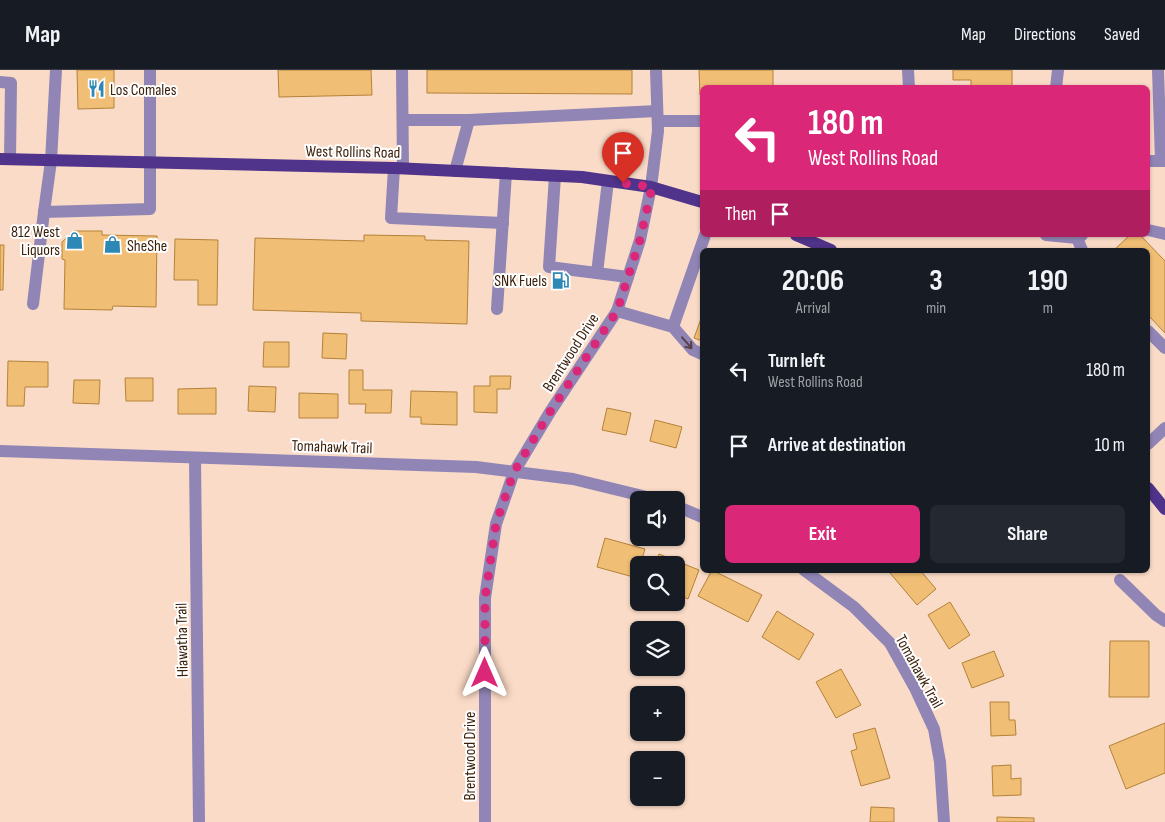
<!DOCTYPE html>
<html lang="en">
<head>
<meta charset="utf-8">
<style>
	body { margin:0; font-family:"Sofia Sans Condensed",sans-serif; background:#242831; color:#f1f3f6; height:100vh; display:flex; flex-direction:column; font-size:19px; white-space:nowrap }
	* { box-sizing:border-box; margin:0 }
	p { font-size:16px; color:#9ea1a6 }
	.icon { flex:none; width:28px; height:28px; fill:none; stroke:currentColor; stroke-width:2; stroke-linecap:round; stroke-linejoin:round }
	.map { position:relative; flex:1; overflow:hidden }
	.drawer { position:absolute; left:700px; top:178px; width:450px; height:325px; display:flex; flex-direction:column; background:#171b24; border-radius:8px; box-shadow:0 1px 4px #0004 }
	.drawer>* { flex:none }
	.hud { position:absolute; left:700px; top:15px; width:450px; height:152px; border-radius:8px; box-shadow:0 1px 4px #0004; background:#db2777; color:#fff; overflow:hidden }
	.buttons { position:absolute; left:630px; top:421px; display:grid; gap:10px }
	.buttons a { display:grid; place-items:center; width:55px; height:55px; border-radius:8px; background:#171b24; box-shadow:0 1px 4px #0004; font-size:25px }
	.pin { position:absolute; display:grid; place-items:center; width:42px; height:42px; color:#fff; margin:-51px -21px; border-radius:50% 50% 50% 0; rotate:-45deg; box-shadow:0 0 5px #0007 }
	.pin .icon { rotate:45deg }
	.me { position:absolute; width:55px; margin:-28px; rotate:0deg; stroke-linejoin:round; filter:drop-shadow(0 0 4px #0008) }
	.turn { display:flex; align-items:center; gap:18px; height:105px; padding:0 25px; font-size:22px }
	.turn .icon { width:65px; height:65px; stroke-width:2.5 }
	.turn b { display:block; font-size:35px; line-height:42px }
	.then { display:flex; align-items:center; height:48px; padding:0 25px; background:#0003; gap:10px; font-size:19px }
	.eta { display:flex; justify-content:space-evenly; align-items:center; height:85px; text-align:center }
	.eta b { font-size:30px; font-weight:700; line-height:35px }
	.action { display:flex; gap:10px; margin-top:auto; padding:10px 25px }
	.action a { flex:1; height:58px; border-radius:8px; background:#db2777; color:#fff; font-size:20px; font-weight:700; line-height:58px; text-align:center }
	.action a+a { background:#242831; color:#f1f3f6 }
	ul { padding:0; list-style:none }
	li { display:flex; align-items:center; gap:15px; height:75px; padding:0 25px }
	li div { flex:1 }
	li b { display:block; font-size:19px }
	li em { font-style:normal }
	header { display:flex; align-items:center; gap:30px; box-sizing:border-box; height:70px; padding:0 25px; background:#171b24; border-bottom:1px solid #363941 }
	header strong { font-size:24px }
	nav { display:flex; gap:28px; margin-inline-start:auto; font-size:18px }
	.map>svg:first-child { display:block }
	.building { fill:#f1be75; stroke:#b38238 }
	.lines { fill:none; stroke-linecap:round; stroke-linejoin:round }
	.minor { stroke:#9085b5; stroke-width:12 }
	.major { stroke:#50338a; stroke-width:12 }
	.oneway { stroke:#574144 }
	.route { stroke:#db2777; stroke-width:9; stroke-dasharray:0 16.2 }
	.labels { text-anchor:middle; stroke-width:4; stroke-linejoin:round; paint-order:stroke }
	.poi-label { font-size:16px; fill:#391d07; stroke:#fff; text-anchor:start }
	.street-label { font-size:16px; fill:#391d07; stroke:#fff }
</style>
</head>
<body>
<header>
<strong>Map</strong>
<nav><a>Map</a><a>Directions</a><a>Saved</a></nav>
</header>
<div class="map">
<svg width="1165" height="752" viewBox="0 0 1165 752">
	<rect width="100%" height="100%" fill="#fadbc7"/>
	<!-- building -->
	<g class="building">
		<polygon points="77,0 114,0 114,38 78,39"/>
		<polygon points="278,0 371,0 372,25 279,27"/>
		<polygon points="427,0 632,0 632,24 427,23"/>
		<polygon points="699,0 773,0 773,18 702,18 702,25 700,25"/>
		<polygon points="953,0 1012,0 1012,16 971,16 971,10 953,10"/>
		<polygon points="74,161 102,161 102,165 157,166 156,237 113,236 112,240 64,239 65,190 62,189 62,172"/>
		<polygon points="364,165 425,166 425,170 469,171 467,254 361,251 361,243 253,240 255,168 364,171"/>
		<polygon points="1130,165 1140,165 1165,191 1165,263 1148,245 1148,180 1114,180"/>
		<polygon points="175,169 218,170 217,235 198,235 198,210 174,210"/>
		<polygon points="0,175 4,175 3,220 0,220"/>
		<polygon points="702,246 702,271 694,268"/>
		<polygon points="323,263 347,264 346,289 322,288"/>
		<polygon points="264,272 289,272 289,297 263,297"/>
		<polygon points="8,291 48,292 48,317 25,317 24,336 7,336"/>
		<polygon points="349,300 363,300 363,320 392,320 391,343 365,343 366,334 349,334"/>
		<polygon points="490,306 511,306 510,319 497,319 497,343 474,342 474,316 490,316"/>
		<polygon points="125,308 153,308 153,331 126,331"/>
		<polygon points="74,310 100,310 99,334 73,333"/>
		<polygon points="249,316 276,317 275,342 248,341"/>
		<polygon points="216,318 216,344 178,344 178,319"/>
		<polygon points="411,321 457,322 457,355 421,354 421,347 410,347"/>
		<polygon points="299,323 338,324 338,348 299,348"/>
		<polygon points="607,338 631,343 626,365 602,360"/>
		<polygon points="655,350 682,357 676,378 650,371"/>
		<polygon points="605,468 645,479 640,495 639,495 637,508 597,497"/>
		<polygon points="659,484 699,500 688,529 676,524 676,495 655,495"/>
		<polygon points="712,500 762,525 748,552 698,526"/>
		<polygon points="894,500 920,500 936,519 917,535 890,503"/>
		<polygon points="950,532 970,565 949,579 928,545"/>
		<polygon points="777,541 814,564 799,590 762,567"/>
		<polygon points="1110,571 1149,571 1149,627 1109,627"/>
		<polygon points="994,581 1004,606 972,618 962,593"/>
		<polygon points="841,599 861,635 836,648 816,612"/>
		<polygon points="990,632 1009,632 1009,650 1015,650 1016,665 991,666"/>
		<polygon points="1165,653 1165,703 1126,719 1109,676"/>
		<polygon points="875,658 890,708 861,716 851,681 857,679 853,664"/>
		<polygon points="1011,695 1011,709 1021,708 1021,725 993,726 992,696"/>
		<polygon points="871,737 894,738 894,752 870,752"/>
		<polygon points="997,747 1034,748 1034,752 997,752"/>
	</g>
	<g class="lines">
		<!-- minor -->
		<g class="minor">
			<polyline points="402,0 403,98"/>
			<polyline points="908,0 909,18"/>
			<polyline points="1158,0 1161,91"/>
			<polyline points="0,12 11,13 10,89"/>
			<polyline points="1056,18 1058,0"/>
			<polyline points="403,50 469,50 657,41"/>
			<polyline points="658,51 702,51"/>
			<polyline points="1148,91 1165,91"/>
			<polyline points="394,98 391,148 503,153"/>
			<polyline points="455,101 469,50"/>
			<polyline points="555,106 549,197 628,207"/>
			<polyline points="44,142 51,91 56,0"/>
			<polyline points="1148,160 1165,164"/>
			<polyline points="1046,165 1077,168 1082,165"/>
			<polyline points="1077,168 1082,180"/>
			<polyline points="597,203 608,111"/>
			<polyline points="33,234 44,142 150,139 150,0"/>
			<polyline points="497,239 506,103"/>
			<polyline points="617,241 673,257 693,280 702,284"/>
			<polyline points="673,257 705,165"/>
			<polyline points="1148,261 1165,278"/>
			<polyline points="1148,374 1165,358"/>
			<polyline points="0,381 476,397 573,409 659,430"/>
			<polyline points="195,388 199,752"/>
			<polyline points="676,436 702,447"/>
			<polyline points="804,500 854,537 890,573 915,618 934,659 940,692 944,752"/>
			<polyline points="1120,510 1156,545 1165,551"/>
			<polyline points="485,752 485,528 496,454 514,402 550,342 617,241 640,170 651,117 658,61 656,0"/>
		</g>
		<!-- major -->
		<g class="major">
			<polyline points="0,89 394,98 582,107 651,117 702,132"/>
			<polyline points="796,165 831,180"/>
			<polyline points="1148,418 1165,439"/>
		</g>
	</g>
	<!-- one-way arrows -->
	<defs><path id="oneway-shaft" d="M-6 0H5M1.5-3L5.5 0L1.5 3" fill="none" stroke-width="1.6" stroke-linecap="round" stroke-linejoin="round" transform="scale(1.25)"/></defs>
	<use class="oneway" href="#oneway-shaft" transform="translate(687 273) rotate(49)"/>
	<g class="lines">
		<!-- route -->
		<polyline class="route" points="485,603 485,528 496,454 502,436 514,402 550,342 617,241 640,170 652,117 623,113"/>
	</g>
	<!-- icons -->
	<defs>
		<symbol id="restaurant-bare" viewBox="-9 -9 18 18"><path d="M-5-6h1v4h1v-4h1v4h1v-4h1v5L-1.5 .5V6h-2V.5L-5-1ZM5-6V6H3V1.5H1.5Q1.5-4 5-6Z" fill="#2d88b5" stroke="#fff" stroke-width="2.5" paint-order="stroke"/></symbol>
		<symbol id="shop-bare" viewBox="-9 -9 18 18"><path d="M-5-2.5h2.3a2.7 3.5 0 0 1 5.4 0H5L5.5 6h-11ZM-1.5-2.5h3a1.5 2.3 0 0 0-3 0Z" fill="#2d88b5" stroke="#fff" stroke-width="2.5" paint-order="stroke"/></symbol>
		<symbol id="fuel-bare" viewBox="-9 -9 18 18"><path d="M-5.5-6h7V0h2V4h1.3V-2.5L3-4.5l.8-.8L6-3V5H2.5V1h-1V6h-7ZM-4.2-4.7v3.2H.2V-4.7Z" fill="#2d88b5" stroke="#fff" stroke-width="2.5" paint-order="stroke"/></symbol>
	</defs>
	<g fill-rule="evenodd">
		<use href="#restaurant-bare" x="84" y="6" width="25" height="25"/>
		<use href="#shop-bare" x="62" y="158" width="25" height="25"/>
		<use href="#shop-bare" x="100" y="162" width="25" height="25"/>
		<use href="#fuel-bare" x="548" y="198" width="25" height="25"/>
	</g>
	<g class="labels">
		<!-- poi labels -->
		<g class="poi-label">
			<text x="110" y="25">Los Comales</text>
			<text x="60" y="167" text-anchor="end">812 West<tspan x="60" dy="18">Liquors</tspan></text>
			<text x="127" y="181">SheShe</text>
			<text x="547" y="216" text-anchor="end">SNK Fuels</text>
		</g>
		<!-- street labels -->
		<g class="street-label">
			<text transform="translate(353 81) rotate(1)" y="6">West Rollins Road</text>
			<text transform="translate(570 282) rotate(-57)" y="6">Brentwood Drive</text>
			<text transform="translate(332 376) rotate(2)" y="6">Tomahawk Trail</text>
			<text transform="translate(181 570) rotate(-91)" y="6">Hiawatha Trail</text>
			<text transform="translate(920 601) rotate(61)" y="6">Tomahawk Trail</text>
			<text transform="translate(469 686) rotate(-90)" y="6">Brentwood Drive</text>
		</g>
	</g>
</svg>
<div class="buttons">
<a><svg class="icon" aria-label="sound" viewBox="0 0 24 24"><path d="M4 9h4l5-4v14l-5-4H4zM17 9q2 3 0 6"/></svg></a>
<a><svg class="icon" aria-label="search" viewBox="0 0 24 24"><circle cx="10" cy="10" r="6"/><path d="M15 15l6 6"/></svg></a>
<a><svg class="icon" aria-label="layers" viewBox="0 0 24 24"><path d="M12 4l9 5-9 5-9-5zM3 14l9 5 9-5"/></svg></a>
<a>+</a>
<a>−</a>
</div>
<div class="pin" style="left:623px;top:113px;background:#d93025"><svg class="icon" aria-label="arrive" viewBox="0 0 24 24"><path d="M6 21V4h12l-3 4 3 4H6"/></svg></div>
<svg class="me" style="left:485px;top:603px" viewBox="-20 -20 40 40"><path d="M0-17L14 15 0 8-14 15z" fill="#db2777" stroke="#fff" stroke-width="4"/></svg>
<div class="hud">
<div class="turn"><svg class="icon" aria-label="left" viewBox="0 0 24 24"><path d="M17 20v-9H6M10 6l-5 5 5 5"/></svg><div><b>180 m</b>West Rollins Road</div></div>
<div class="then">Then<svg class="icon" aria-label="arrive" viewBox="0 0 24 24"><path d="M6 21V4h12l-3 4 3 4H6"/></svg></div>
</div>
<section class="drawer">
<div class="eta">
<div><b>20:06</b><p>Arrival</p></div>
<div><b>3</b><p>min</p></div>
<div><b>190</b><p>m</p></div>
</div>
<ul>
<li><svg class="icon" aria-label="left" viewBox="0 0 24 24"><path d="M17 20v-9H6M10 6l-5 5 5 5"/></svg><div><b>Turn left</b><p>West Rollins Road</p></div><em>180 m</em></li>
<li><svg class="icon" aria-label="arrive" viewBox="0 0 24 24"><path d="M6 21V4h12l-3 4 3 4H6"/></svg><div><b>Arrive at destination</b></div><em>10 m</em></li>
</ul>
<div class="action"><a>Exit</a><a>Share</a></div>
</section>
</div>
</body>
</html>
